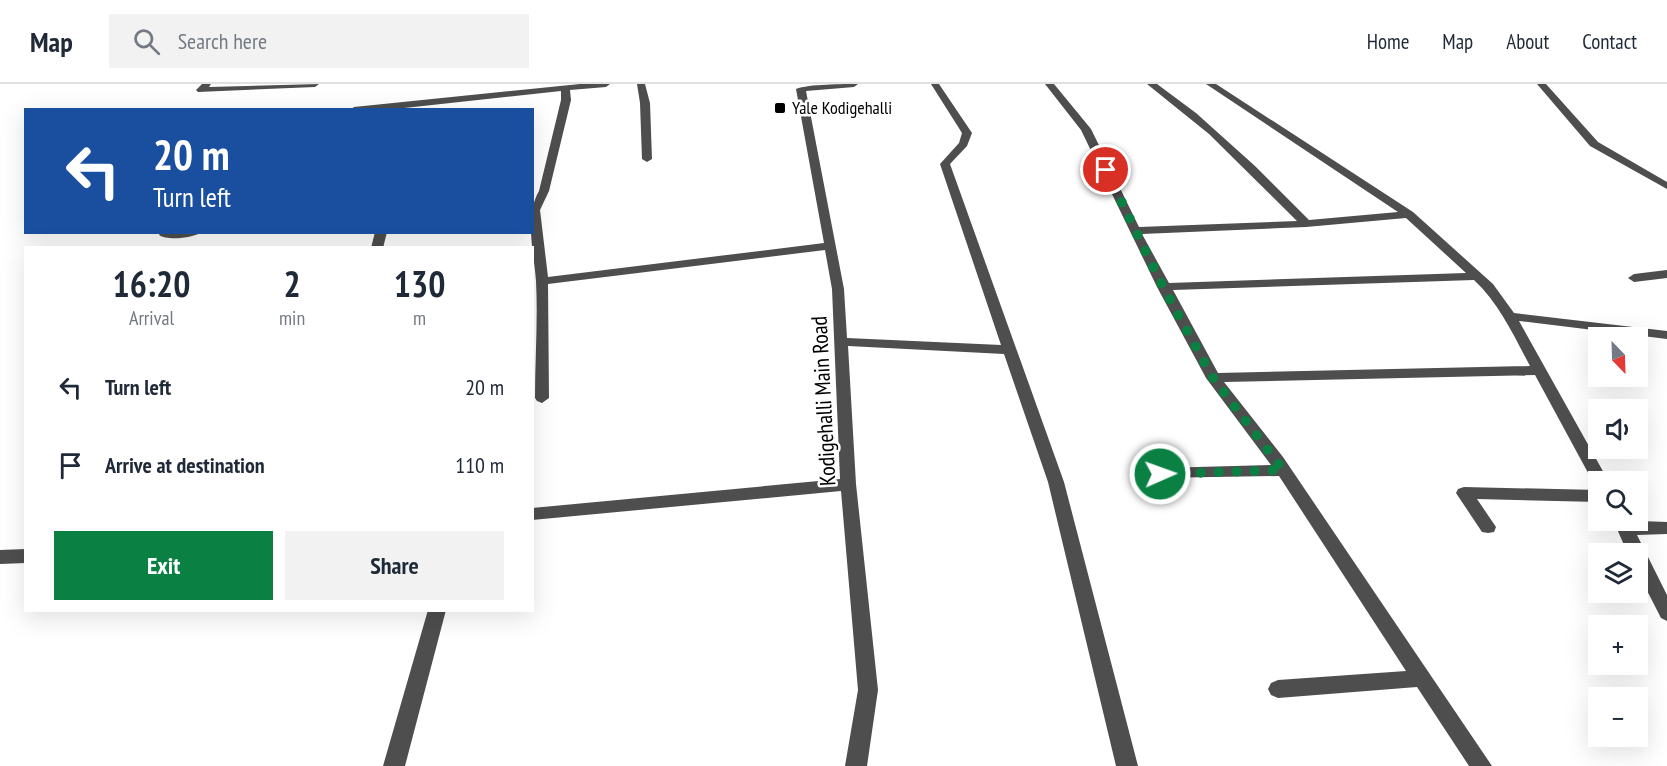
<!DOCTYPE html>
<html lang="en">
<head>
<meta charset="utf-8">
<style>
	body { margin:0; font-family:"PT Sans Narrow",sans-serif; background:#f2f2f3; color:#1f2937; height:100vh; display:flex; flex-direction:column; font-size:22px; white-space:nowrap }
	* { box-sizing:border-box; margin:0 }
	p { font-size:20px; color:#747a83 }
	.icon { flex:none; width:33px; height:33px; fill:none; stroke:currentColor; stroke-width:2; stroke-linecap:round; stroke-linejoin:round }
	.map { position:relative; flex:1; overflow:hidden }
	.panel { position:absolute; left:24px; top:162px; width:510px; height:366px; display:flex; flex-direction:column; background:#fff; border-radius:0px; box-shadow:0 6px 24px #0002 }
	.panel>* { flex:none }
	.guide { position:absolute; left:24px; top:24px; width:510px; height:126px; border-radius:0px; box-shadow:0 6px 24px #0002; background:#1a4fa0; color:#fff; overflow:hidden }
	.needle { width:39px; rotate:157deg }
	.fabs { position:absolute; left:1588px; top:243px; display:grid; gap:12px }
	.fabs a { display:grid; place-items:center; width:60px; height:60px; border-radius:0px; background:#fff; box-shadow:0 6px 24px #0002; font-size:30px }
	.pin { position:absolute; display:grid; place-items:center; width:51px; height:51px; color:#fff; margin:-26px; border:3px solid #fff; border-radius:50%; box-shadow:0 2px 6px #0007 }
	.me { position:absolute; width:66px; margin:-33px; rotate:88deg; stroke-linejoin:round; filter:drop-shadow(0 0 4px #0008) }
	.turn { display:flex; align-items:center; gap:21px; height:126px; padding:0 30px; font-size:27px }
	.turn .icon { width:78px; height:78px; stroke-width:2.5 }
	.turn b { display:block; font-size:42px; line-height:51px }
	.eta { display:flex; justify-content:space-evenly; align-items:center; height:102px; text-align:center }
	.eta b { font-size:36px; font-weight:700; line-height:42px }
	.primary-button { display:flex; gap:12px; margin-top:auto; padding:12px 30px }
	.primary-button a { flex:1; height:69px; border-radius:0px; background:#0b8043; color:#fff; font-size:24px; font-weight:700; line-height:69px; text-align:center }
	.primary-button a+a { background:#f2f2f3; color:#1f2937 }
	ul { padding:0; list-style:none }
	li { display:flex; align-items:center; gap:18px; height:78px; padding:0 30px }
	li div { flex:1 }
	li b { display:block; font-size:22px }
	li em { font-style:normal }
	header { display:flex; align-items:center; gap:36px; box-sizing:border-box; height:84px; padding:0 30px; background:#fff; border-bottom:2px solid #e0e1e3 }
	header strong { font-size:28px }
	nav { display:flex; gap:33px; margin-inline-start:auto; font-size:21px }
	.search { width:420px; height:54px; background:#f2f2f3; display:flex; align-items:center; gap:15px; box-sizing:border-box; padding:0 21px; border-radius:0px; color:#747a83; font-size:22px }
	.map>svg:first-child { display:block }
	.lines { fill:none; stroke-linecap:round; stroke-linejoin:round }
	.minor { fill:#4e4e4e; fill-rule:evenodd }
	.route { stroke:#0b8043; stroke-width:10; stroke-dasharray:0 18 }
	.poi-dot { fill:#000; stroke:#fff; stroke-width:2 }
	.labels { text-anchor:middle; stroke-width:5; stroke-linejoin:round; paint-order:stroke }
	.far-poi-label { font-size:18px; fill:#000; stroke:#fff; text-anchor:start }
	.street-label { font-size:22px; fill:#000; stroke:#fff }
</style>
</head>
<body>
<header>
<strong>Map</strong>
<div class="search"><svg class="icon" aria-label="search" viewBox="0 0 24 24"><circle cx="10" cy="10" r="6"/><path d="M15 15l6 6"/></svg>Search here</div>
<nav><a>Home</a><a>Map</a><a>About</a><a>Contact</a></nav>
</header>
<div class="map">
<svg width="1667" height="682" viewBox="0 0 1667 682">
	<rect width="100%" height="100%" fill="#fff"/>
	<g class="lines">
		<!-- minor -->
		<g class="minor">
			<polygon points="202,0 211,0 209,3 319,0 315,3 198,8 196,6"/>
			<path d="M580 0H610L606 3 570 6 571 16 549 107 540 126 548 193 824 159 796 5C809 0 843 0 858 0L854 3 806 7 844 205 847 254 1001 261 940 80 959 59 962 49 931 0H939L972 49 967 62 950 80 1064 398 1138 682H1116L1048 398 1004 270 848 262 856 400 878 606 867 682H845L858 606 841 407 532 436V424L840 395 832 205 825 166 548 200 549 314 542 319 537 317 535 314C535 275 538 236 536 197 534 168 524 133 539 107L561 16V7L386 26H350L354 23Z"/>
			<polygon points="637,0 645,0 650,19 652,75 647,78 642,75 640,19"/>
			<path d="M1045 0H1054L1091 45 1139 143 1297 137 1209 50 1147 0H1157L1196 29 1255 82 1309 136 1398 128 1206 0H1216L1413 128 1493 200 1514 229 1667 247V255L1519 237 1609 398H1599V403L1593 398 1535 291 1224 298 1283 373 1492 682H1469L1417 603 1278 614 1271 611 1268 605 1271 599 1278 596 1406 587 1279 392 1154 394 1152 390 1154 386 1160 384 1271 381 1206 294 1157 203 1081 46ZM1406 134 1466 189 1169 199 1142 150 1306 143ZM1474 196C1499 219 1514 252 1530 282L1218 289 1173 206Z"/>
			<polygon points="1537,0 1546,0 1598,58 1667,98 1667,105 1590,62"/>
			<path d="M161 148H202C194 154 167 157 159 151Z"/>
			<polygon points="375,148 387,148 383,164 371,164"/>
			<polygon points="1667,186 1667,194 1634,198 1628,194 1634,190"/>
			<polygon points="1464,403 1599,406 1599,418 1477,415 1496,443 1494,448 1488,449 1482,448 1456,409 1458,405"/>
			<polygon points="1613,436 1667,438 1667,450 1637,451 1667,511 1667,537 1661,534 1638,489 1638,470 1628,470"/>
			<polygon points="26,465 26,479 0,480 0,466"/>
			<polygon points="428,526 446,526 405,682 383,682"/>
		</g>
	</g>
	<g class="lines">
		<!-- route -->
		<polyline class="route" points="1106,86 1163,203 1213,294 1283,386 1160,390"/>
	</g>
	<!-- markers -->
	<rect class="poi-dot" x="774" y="18" width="12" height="12" rx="3"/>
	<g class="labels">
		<!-- far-poi labels -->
		<g class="far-poi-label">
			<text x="792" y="30">Yale Kodigehalli</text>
		</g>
		<!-- street labels -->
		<g class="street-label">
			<text transform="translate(823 317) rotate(-93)" y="8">Kodigehalli Main Road</text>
		</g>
	</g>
</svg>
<div class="fabs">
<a><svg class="needle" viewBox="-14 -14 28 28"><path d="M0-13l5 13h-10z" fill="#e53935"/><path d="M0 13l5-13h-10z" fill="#747a83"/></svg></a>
<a><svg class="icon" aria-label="sound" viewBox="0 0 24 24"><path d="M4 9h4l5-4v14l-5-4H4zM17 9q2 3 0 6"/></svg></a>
<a><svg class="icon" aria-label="search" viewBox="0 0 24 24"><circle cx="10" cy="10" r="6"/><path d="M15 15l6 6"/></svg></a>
<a><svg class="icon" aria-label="layers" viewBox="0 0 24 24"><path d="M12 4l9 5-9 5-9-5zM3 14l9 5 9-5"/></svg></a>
<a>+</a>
<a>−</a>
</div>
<div class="pin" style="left:1106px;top:86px;background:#d93025"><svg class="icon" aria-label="arrive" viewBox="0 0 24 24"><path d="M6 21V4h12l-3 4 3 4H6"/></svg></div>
<svg class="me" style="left:1160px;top:390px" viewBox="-20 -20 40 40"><circle r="17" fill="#0b8043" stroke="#fff" stroke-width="3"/><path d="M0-11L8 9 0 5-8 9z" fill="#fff"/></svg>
<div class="guide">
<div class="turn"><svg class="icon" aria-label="left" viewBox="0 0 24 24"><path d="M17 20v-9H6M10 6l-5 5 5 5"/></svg><div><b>20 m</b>Turn left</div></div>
</div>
<section class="panel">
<div class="eta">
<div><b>16:20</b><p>Arrival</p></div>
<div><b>2</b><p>min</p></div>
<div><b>130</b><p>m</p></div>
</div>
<ul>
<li><svg class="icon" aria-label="left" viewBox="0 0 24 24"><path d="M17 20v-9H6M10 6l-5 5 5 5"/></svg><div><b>Turn left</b></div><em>20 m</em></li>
<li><svg class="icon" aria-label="arrive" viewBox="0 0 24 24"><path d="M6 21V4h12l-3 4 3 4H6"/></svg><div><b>Arrive at destination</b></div><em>110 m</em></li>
</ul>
<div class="primary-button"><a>Exit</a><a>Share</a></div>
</section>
</div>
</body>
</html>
